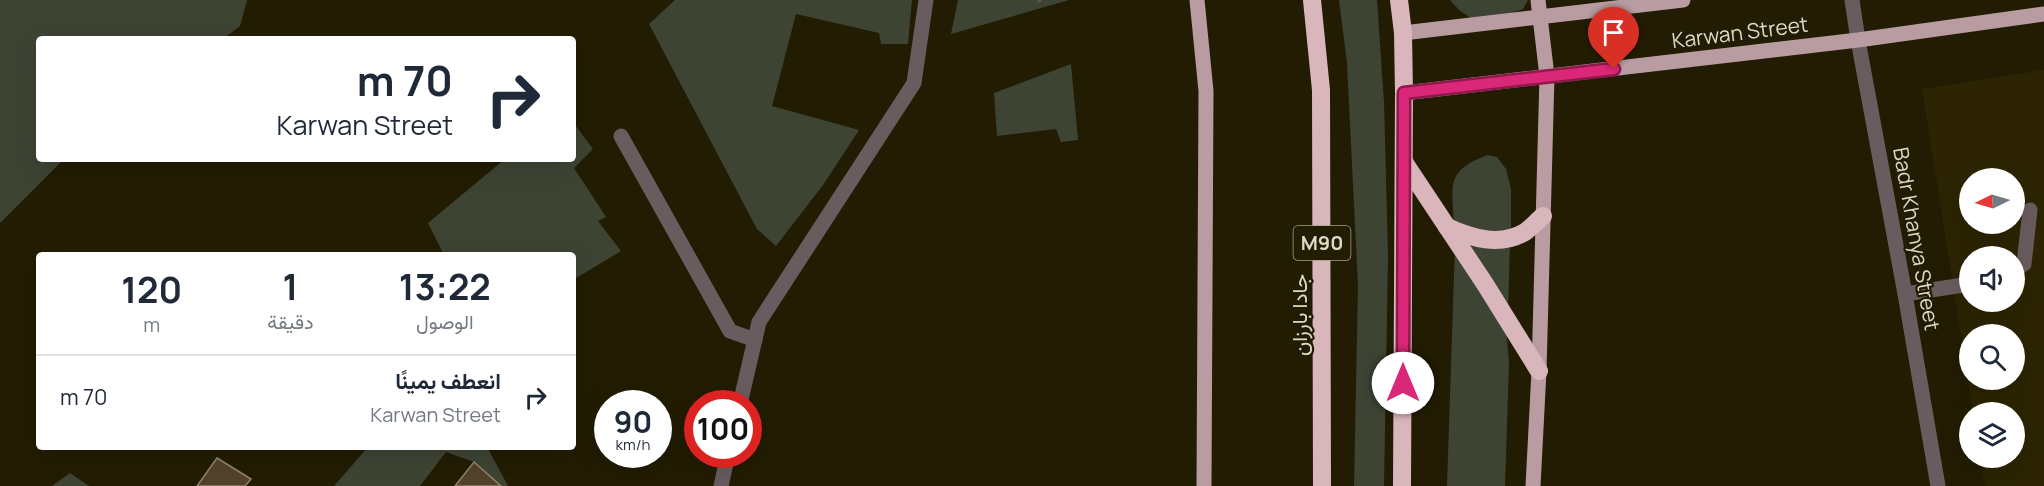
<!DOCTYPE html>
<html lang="ar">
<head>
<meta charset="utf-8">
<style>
	body { margin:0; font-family:Manrope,Vazirmatn,sans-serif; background:#f6f6f7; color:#1f2937; direction:rtl; height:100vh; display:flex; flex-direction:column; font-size:22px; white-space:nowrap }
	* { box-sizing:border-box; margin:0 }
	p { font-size:20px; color:#747a83 }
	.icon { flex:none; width:33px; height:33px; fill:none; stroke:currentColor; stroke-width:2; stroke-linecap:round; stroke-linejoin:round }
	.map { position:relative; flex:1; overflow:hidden; direction:ltr }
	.drawer { position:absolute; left:36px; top:252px; width:540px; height:198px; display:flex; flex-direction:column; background:#fff; border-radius:6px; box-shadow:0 6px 24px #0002; direction:rtl }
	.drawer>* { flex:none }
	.guide { position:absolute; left:36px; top:36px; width:540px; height:126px; border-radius:6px; box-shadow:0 6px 24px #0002; direction:rtl; background:#fff; color:#1f2937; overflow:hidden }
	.needle { width:39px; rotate:265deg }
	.controls { position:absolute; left:1959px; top:168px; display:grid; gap:12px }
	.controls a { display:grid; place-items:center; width:66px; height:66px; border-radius:50%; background:#fff; box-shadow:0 6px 24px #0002; font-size:30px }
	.speed { position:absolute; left:594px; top:390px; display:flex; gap:12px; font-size:30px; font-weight:700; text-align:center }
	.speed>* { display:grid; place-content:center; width:78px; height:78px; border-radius:50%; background:#fff; box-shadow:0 6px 24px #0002; line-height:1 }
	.speed small { font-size:15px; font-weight:400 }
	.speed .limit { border:9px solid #d22; background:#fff; color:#111 }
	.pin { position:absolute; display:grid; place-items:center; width:51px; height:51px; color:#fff; margin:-62px -26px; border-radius:50% 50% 50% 0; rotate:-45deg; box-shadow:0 0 6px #0007 }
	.pin .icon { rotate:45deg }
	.me { position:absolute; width:66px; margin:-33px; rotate:0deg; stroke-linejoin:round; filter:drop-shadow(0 0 4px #0008) }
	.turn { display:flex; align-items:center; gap:21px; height:126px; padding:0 24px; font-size:27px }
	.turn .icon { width:78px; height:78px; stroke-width:2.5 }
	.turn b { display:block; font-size:42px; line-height:51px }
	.eta { display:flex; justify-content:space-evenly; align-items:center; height:102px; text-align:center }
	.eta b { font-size:36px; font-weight:700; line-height:42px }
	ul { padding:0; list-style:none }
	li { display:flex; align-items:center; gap:18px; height:84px; padding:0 24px; border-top:2px solid #e0e1e3 }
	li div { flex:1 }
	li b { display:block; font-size:22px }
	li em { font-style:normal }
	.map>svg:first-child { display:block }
	.built { fill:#2c2402; fill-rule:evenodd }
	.green { fill:#3e4434 }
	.building { fill:#52422c; stroke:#94816a; stroke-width:1.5 }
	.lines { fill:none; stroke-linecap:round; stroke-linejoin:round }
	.path { stroke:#605b45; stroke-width:4; stroke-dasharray:6 3; stroke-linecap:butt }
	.minor { stroke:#6a5c5e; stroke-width:15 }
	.major { stroke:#b99ca1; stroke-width:15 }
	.highway { stroke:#d9b6bc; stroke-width:18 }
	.route-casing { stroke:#8e194d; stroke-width:15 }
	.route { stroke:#db2777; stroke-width:10 }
	.labels { text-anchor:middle; stroke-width:4.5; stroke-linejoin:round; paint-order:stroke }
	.shield { fill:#221c03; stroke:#a5a08e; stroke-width:1.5 }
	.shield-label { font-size:20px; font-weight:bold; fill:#ddd9ca }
	.street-label { font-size:21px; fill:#ddd9ca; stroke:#221c03 }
</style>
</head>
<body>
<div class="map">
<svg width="2044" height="486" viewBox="0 0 2044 486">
	<rect width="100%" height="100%" fill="#221c03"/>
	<!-- built -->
	<path class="built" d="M2044 70V486H1985L1980 458H2014V412H1973L1922 89ZM1970 178H2014V224H1970ZM1970 256H2014V302H1970ZM1970 334H2014V380H1970Z"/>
	<!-- green -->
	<g class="green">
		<polygon points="0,0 247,0 240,26 223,39 39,39 39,159 64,159 0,223"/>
		<polygon points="675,0 912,0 908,44 881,44 879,33 796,14 772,106 859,130 823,185 776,246 757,229 649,24"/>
		<polygon points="958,0 1069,0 951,34"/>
		<polygon points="1339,0 1377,0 1384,102 1388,256 1384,486 1354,486 1358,286 1347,63"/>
		<polygon points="1450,0 1528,0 1523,9 1502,16 1472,19 1459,10"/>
		<polygon points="1071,64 1078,140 1061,142 1056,129 997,136 994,93"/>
		<polygon points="573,122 593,149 574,168 606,217 598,221 621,251 573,280 573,255 444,255 428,223 505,159 573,159"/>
		<path d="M1488 155 1497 157 1506 169 1511 189V233L1454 227C1453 187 1443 171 1488 155Z"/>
		<polygon points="1456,235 1510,241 1508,316"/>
		<polygon points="1455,245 1506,328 1509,363 1505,486 1447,486"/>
		<polygon points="368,447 487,447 508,486 502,486 474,462 446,452 420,486 334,486"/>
		<polygon points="70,473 89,486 52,486"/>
	</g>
	<!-- building -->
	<g class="building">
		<polygon points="217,458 251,479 245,486 197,486"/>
		<polygon points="474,462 501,486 455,486"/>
	</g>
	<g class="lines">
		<!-- path -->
		<polyline class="path" points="1039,0 1040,2"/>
		<!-- minor -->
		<g class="minor">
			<polyline points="1852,0 1858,40 1905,294 1938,486"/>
			<polyline points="621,136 730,331 755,340"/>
			<polyline points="2014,269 2024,264 2030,210"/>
			<polyline points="1905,294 1970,284"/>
			<polyline points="740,404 759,322 914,83 926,0"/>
			<polyline points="721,486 728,454"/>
		</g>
		<!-- major -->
		<g class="major">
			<polyline points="1197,0 1206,91 1204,486"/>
			<polyline points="1403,33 1683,0"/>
			<polyline points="1404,93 1858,40 2044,14"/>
			<polyline points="1533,486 1539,371 1547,76 1538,0"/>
		</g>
		<!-- highway -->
		<g class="highway">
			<polyline points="1312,0 1321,90 1322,486"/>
			<polyline points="1399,0 1403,33 1404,93 1402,486"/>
			<polyline points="1404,162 1485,284 1539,371"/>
			<path d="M1447 227C1471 238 1500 247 1525 232 1531 228 1537 221 1543 216"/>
		</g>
	</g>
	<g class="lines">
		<defs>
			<polyline id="route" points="1403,383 1404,93 1614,69"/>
		</defs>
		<!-- route casing -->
		<use href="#route" class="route-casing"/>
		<!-- route -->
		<use href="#route" class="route"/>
	</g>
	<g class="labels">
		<!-- shield labels -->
		<rect class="shield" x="1293.5" y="226" width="57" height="34" rx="4.5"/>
		<g class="shield-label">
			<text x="1322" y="250">M90</text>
		</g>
		<!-- street labels -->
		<g class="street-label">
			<text transform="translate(1740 33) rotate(-7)" y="7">Karwan Street</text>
			<text transform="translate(1916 239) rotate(80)" y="7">Badr Khanya Street</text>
			<text transform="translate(1300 315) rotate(-90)" y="7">جادا بارزان</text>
		</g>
	</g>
</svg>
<div class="controls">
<a><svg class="needle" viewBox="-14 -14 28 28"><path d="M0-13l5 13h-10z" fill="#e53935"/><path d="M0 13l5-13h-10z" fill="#747a83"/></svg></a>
<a><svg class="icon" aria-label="sound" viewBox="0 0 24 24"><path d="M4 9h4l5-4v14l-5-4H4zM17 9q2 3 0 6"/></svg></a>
<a><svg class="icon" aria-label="search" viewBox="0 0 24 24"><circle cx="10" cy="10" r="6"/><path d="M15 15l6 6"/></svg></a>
<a><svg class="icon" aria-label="layers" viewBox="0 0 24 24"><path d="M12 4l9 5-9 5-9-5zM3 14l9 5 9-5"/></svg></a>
</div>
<div class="speed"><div>90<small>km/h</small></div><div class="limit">100</div></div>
<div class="pin" style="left:1614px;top:69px;background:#d93025"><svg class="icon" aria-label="arrive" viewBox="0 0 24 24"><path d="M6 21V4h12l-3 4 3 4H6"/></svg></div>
<svg class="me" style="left:1403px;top:383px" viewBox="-20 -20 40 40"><circle r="19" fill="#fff"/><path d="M0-13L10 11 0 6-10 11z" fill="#db2777"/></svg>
<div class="guide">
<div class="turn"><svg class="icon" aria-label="right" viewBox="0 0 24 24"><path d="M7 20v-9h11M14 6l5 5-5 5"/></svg><div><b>70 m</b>Karwan Street</div></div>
</div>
<section class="drawer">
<div class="eta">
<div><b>13:22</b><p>الوصول</p></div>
<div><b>1</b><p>دقيقة</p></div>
<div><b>120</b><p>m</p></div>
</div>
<ul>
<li><svg class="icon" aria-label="right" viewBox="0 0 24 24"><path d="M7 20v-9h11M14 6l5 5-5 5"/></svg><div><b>انعطف يمينًا</b><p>Karwan Street</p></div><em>70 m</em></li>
</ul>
</section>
</div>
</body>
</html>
